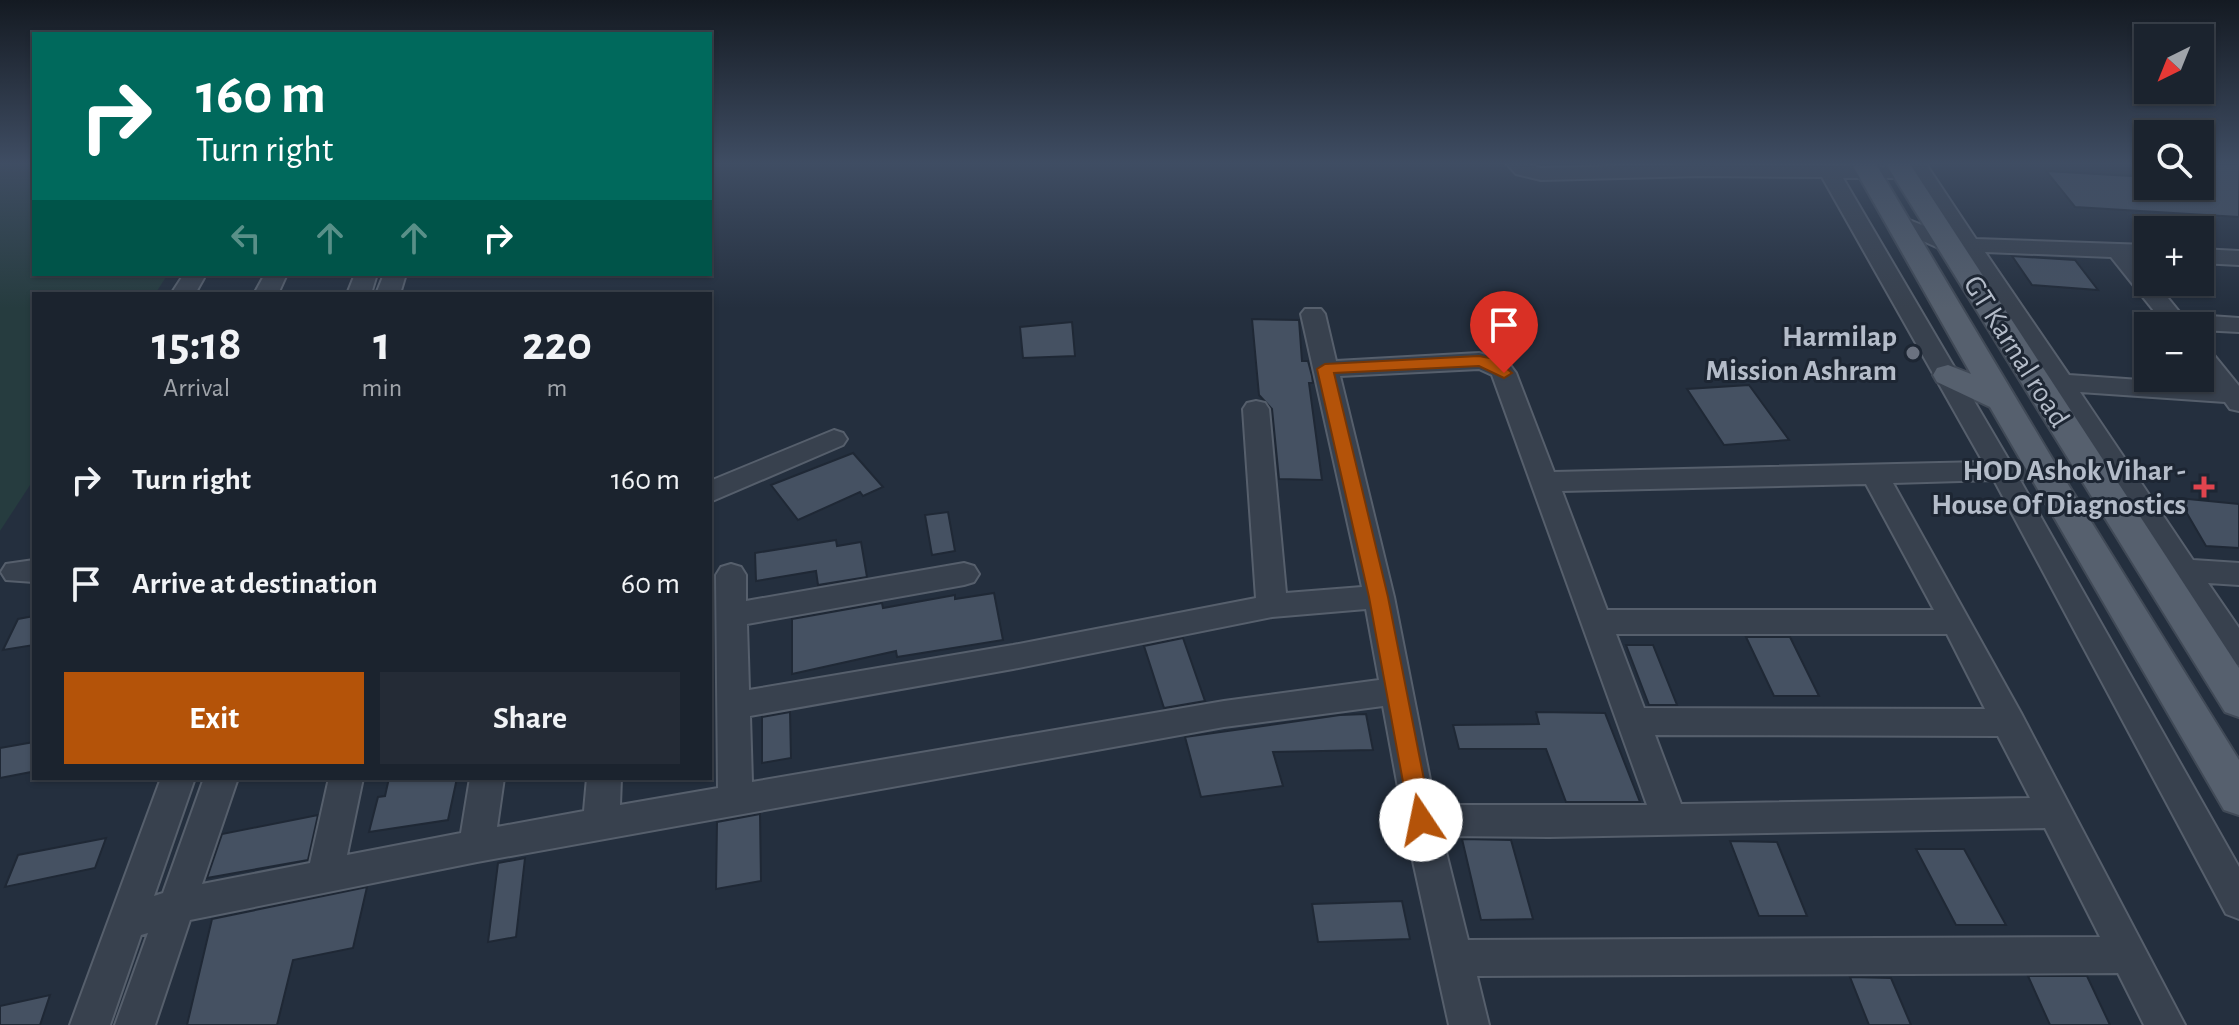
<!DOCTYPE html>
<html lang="en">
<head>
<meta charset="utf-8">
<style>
	body { margin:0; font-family:"Alegreya Sans",sans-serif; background:#242b36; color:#f1f3f6; height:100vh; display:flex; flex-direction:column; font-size:30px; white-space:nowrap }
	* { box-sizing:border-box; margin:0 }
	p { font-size:26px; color:#a0a4aa }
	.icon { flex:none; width:44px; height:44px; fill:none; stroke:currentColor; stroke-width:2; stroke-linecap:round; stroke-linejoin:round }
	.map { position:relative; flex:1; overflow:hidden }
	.details { position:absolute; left:32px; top:292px; width:680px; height:488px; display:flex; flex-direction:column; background:#1b232e; border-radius:0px; box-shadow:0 2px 6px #0004,0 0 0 2px #39404a }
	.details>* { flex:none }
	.banner { position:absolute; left:32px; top:32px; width:680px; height:244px; border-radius:0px; box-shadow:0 2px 6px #0004,0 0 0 2px #39404a; background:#00695c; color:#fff; overflow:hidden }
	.needle { width:52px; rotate:223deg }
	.fabs { position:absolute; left:2134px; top:24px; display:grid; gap:16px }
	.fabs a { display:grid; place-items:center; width:80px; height:80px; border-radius:0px; background:#1b232e; box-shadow:0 2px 6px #0004,0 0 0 2px #39404a; font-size:40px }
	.pin { position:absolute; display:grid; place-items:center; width:68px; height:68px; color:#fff; margin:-82px -34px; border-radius:50% 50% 50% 0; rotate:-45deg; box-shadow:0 0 8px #0007 }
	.pin .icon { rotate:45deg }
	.me { position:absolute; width:88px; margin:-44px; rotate:349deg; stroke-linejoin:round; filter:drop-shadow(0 0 6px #0008) }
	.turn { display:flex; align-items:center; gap:28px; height:168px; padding:0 32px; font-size:36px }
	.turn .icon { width:104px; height:104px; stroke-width:2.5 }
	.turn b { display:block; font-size:56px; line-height:68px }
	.lanes { display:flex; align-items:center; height:76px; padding:0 32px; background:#0003; justify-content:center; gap:40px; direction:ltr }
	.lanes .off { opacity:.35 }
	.eta { display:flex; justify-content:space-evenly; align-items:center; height:136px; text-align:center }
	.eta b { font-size:48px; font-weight:700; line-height:56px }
	.action { display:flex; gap:16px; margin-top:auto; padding:16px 32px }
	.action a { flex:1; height:92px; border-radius:0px; background:#b45309; color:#fff; font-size:32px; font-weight:700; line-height:92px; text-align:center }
	.action a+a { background:#242b36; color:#f1f3f6 }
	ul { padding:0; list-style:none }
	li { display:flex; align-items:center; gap:24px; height:104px; padding:0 32px }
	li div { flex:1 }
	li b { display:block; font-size:30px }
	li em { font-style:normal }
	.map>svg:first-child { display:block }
	.green { fill:#263c3f }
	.building { fill:#455162; stroke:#1f2835; stroke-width:2 }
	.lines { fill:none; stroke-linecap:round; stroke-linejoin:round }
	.minor-casing { stroke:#565f6c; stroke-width:4 }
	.major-casing { stroke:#414a57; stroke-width:4 }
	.minor { fill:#38414e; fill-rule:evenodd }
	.major { fill:#56606e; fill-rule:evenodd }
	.route { fill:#b45309; stroke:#753606; stroke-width:2 }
	.worship-dot { fill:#6b7280; stroke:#1d2633; stroke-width:3 }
	.health-dot { fill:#e0444e; stroke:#1d2633; stroke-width:3 }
	.labels { text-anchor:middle; stroke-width:6; stroke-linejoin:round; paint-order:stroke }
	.poi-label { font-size:30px; font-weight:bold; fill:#b4bcc9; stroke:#1d2633; text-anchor:end }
	.street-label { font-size:30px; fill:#b4bcc9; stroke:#1d2633 }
</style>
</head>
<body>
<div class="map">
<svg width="2239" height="1025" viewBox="0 0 2239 1025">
	<rect width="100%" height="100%" fill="#242f3e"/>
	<!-- green -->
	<polygon class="green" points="0,164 34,164 34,274 168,274 155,294 34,294 34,479 0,531"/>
	<!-- building -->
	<g class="building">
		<polygon points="2200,164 2239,164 2239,217 2075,207 2046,171 2148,177 2148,186 2200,186"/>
		<polygon points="2012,256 2075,260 2098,290 2032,285"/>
		<polygon points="1252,319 1299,320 1302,361 1308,361 1312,376 1313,383 1309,383 1322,480 1279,479 1272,409 1259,395"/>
		<polygon points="1072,322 1075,356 1023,358 1020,327"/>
		<polygon points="1749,385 1789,440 1724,445 1687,389"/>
		<polygon points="853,453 883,487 863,496 860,492 798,520 771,485"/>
		<polygon points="2178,498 2239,504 2239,548 2206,546"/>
		<polygon points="948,512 955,551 932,555 925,515"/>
		<polygon points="836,540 837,546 861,542 867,577 818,585 816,571 756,581 755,553"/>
		<polygon points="994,593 1003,640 897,657 896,651 792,674 792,619 882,603 883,608 955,595 955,599"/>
		<polygon points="34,616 34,645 3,650 18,619"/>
		<polygon points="1746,637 1790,637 1819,696 1774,696"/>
		<polygon points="1183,638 1205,701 1164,708 1144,646"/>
		<polygon points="1626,645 1653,645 1677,705 1649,705"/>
		<polygon points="790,712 791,758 762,763 762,717"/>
		<polygon points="1536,712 1605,713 1640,802 1566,802 1546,749 1459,749 1453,725 1539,724"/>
		<polygon points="1366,714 1373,750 1273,752 1283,786 1201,797 1185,737 1340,715"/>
		<polygon points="34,742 34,765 31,772 0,778 0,748"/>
		<polygon points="389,778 457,778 448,820 369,832 378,797 385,796"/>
		<polygon points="760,814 761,881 716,889 717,822"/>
		<polygon points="318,815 308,860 207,878 222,834"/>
		<polygon points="106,838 95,868 5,887 18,855"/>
		<polygon points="1462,839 1511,840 1533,919 1481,920"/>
		<polygon points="1730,841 1777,842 1807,916 1759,916"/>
		<polygon points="1916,849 1964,849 2006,925 1956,925"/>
		<polygon points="525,858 516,937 488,942 498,863"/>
		<polygon points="367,887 353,948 293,960 277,1025 187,1025 212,919"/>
		<polygon points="1402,901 1410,939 1318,942 1312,904"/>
		<polygon points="2028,976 2087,976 2110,1025 2050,1025"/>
		<polygon points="1850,977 1891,978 1911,1025 1869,1025"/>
		<polygon points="50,995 40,1025 0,1025 0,1006"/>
	</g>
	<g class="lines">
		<defs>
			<g id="minor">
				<path d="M1507 164H1528L1541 168 1698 164 1908 167 1906 164H1926L1976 239 2148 245V259L2135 258 2148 274V282H2155L2181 314 2239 318V332L2200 330V326H2166L2111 257 1985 252 2069 375 2211 385 2200 370V346L2209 349 2239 386V411L2230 409 2225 402 2080 392 2193 560 2239 563V585L2208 583 2239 628V665L2228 662 2175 580 2162 577 2157 569 2163 561 2052 390 2039 388 2035 382 2043 375 1962 251 1941 249 1889 226 1886 221 1897 215 1954 238 1912 174 1903 178H1843L2010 462 2052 463 2056 470 2052 477 2020 480 2239 867V919L2226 914 1994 480 1893 483 2021 713 2185 1025H2144L2118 973 1477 976 1489 1025H1449L1404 820 1383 706 1224 727 477 862 190 920 155 1025H115L148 933 141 935 110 1025H70L161 778H195L154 896 163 893 204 778H238L202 884 310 863 329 778H363L347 855 461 833 470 778H504L497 827 584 811 587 778H621L620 805 718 788 716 575 721 567 731 564 741 567 746 575V601L964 563 974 566 979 574 974 582 964 585 747 624 749 690 1013 645 1256 598 1243 409 1247 403 1256 401 1265 403 1269 409 1286 593 1362 587 1301 314 1305 309H1321L1325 314 1336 361 1479 353 1507 361 1516 373 1554 472 1983 462 1822 177 1701 176 1541 180 1516 174ZM1479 369 1492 375 1647 805H1435L1394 597 1340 376ZM1866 484 1934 610H1607L1562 491ZM1366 609 1379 680 1224 701 752 782 750 716 1013 669 1272 617ZM1616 634H1947L1985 709 1644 708ZM1655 735 1998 736 2030 798 1681 804ZM2045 828 2100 937 1468 940 1442 836 1549 837Z"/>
				<polygon points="2200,249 2239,251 2239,265 2200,263"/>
				<polygon points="184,274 202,274 204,278 195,294 171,294"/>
				<polygon points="265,274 287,274 278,294 254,294"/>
				<polygon points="355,274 377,274 371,294 347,294"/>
				<polygon points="384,274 406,274 400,294 376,294"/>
				<polygon points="834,430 843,433 847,439 843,445 710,502 710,481"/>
				<polygon points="34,560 34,582 6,580 1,572 6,564"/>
			</g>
			<g id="major">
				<polygon points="1852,164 1876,164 2056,465 2239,760 2239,815 2224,810 1990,407 1937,382 1933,375 1937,368 1948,365 1971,374"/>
				<polygon points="1886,164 1910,164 2239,668 2239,717 2225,712"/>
			</g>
		</defs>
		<!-- minor casing -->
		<use href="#minor" class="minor-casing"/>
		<!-- major casing -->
		<use href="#major" class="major-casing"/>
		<!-- minor -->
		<use href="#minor" class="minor"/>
		<!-- major -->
		<use href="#major" class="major"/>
	</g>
	<!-- sky -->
	<linearGradient id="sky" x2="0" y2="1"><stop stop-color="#141a22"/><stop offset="0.53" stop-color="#3f4d63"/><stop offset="1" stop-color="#3f4d63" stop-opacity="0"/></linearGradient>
	<rect width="2239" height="308" fill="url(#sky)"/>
	<!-- route -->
	<polygon class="route" points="1479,356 1495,359 1512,373 1504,378 1479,366 1334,373 1388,597 1432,820 1429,827 1421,830 1413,827 1410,820 1369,597 1317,369 1325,364"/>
	<!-- markers -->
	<circle class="worship-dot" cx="1913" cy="353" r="8"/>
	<path class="health-dot" d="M2200 475h8v8h8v8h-8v8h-8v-8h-8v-8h8z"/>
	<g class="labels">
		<!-- poi labels -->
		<g class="poi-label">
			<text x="1897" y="346">Harmilap<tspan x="1897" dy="34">Mission Ashram</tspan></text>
			<text x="2186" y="480">HOD Ashok Vihar -<tspan x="2186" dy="34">House Of Diagnostics</tspan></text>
		</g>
		<!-- street labels -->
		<g class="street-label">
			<text transform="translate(2017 351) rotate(58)" y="10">GT Karnal road</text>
		</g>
	</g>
</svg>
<div class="fabs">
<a><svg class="needle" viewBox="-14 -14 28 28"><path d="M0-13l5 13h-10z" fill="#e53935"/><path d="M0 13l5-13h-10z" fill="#a0a4aa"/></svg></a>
<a><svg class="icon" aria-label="search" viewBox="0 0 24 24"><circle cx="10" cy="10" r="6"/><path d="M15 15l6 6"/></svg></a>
<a>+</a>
<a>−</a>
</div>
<div class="pin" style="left:1504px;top:373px;background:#d93025"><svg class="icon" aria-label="arrive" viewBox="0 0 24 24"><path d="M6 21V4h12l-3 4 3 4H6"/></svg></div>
<svg class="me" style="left:1421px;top:820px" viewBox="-20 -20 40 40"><circle r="19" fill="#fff"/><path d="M0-13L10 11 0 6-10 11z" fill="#b45309"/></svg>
<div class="banner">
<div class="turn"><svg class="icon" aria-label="right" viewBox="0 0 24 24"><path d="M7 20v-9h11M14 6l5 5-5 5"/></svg><div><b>160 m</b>Turn right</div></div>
<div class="lanes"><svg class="icon off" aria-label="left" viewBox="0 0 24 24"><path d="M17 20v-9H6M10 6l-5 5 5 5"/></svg><svg class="icon off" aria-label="ahead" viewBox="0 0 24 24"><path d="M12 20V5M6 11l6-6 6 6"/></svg><svg class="icon off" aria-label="ahead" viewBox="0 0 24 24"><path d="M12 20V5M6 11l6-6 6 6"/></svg><svg class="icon" aria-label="right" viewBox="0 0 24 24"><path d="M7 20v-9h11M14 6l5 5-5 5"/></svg></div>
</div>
<section class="details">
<div class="eta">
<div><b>15:18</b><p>Arrival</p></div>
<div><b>1</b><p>min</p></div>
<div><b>220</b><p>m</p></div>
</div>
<ul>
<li><svg class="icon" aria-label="right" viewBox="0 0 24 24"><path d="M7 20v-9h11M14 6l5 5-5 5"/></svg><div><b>Turn right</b></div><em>160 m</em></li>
<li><svg class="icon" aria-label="arrive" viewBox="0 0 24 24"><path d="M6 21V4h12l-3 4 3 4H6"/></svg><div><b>Arrive at destination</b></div><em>60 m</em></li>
</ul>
<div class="action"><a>Exit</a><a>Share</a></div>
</section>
</div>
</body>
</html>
